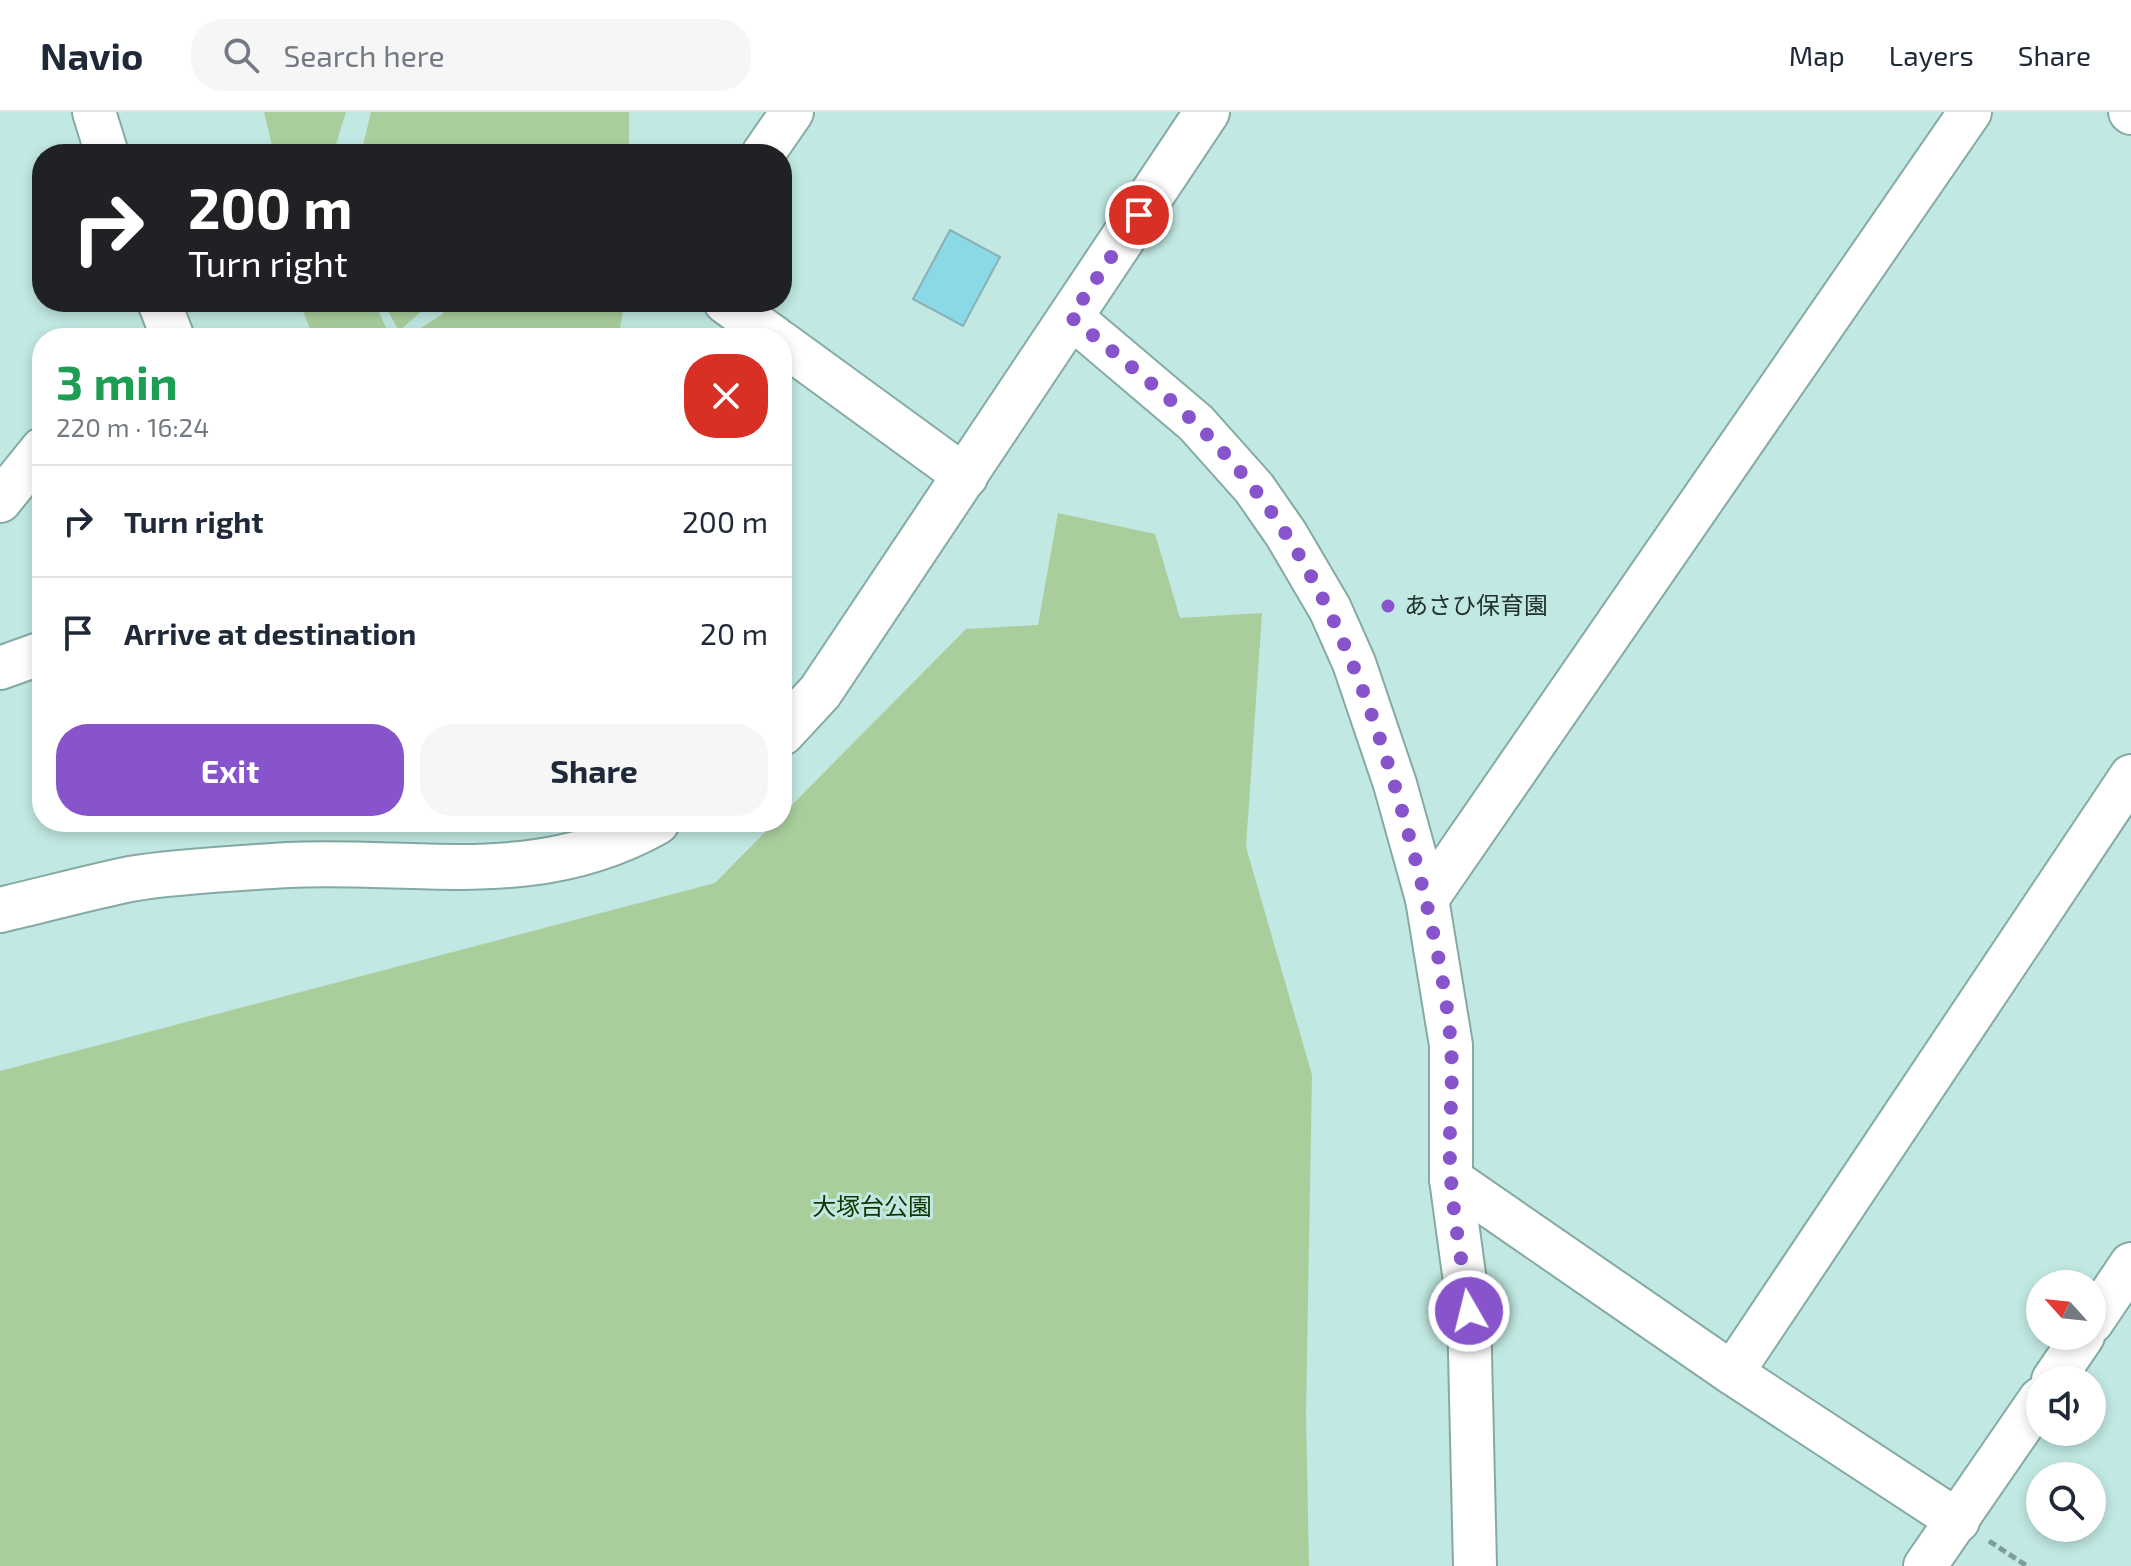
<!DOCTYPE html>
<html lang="en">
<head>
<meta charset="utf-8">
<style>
	body { margin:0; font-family:"Exo 2","Noto Sans JP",sans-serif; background:#f6f6f7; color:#1f2937; height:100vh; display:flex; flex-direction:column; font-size:30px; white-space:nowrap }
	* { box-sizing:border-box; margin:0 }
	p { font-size:26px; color:#747a83 }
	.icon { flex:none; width:44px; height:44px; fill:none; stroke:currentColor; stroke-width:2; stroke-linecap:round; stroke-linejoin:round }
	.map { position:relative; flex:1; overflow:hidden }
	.details { position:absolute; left:32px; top:216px; width:760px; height:504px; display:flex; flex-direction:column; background:#fff; border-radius:32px; box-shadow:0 4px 12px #0003 }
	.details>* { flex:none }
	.banner { position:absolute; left:32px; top:32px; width:760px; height:168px; border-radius:32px; box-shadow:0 4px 12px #0003; background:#202124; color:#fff; overflow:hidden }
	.needle { width:52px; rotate:297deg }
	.buttons { position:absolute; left:2026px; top:1158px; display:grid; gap:16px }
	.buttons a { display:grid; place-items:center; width:80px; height:80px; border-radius:50%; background:#fff; box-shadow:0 4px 12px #0003; font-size:40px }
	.pin { position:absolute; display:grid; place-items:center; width:68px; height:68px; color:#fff; margin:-34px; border:4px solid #fff; border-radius:50%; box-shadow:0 2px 8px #0007 }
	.me { position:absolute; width:88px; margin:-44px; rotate:352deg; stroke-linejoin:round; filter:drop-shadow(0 0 6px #0008) }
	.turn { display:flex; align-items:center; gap:28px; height:168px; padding:0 24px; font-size:36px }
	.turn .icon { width:104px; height:104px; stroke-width:2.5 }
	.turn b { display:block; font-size:56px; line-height:68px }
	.round { display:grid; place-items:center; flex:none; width:84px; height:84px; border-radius:32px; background:#f6f6f7 }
	.head { display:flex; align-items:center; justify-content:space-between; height:136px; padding:0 24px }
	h1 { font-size:48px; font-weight:700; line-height:60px; color:#1e9e55 }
	.cta { display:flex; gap:16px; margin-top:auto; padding:16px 24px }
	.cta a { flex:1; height:92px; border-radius:32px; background:#8854cc; color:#fff; font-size:32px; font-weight:700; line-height:92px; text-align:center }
	.cta a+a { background:#f6f6f7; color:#1f2937 }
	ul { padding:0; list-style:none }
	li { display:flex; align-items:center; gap:24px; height:112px; padding:0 24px; border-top:2px solid #e0e1e3 }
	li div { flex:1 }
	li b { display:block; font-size:30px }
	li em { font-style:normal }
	header { display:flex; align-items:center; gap:48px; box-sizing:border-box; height:112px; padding:0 40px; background:#fff; border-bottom:2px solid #e0e1e3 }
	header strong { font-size:38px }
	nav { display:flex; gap:44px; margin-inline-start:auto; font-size:28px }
	.search { width:560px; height:72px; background:#f6f6f7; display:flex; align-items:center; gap:20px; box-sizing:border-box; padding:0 28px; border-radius:32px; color:#747a83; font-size:30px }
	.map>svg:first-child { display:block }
	.green { fill:#a9ce9c }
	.building { fill:#89dae6; stroke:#8ab0b6; stroke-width:2 }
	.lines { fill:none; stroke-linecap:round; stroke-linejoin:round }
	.minor-casing { stroke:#85aaa4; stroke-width:46 }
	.tertiary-casing { stroke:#85aaa4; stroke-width:48 }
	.path { stroke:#7f9d98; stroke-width:5; stroke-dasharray:8 4; stroke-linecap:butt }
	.minor { stroke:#fff; stroke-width:42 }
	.tertiary { stroke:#fff; stroke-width:44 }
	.route { stroke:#8854cc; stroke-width:14; stroke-dasharray:0 25.2 }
	.poi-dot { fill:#8854cc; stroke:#c1e8e2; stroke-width:3 }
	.labels { text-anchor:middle; stroke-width:6; stroke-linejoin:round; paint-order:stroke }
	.poi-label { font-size:24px; fill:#22322f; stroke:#c1e8e2; text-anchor:start }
	.park-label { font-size:24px; fill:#113400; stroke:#c1e8e2 }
</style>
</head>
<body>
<header>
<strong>Navio</strong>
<div class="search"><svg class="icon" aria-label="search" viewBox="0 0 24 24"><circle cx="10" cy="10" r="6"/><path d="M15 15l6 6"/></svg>Search here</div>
<nav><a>Map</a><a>Layers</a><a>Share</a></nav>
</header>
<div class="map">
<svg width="2131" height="1454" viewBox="0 0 2131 1454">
	<rect width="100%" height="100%" fill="#c1e8e2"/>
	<!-- green -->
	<g class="green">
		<polygon points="264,0 346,0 333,42 274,42"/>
		<polygon points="371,0 629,0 629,42 361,42"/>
		<polygon points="299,190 374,190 391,226 314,226"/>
		<polygon points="383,190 432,190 399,219"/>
		<polygon points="453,190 620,190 624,194 618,226 405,226 441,203"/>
		<polygon points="1058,401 1155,422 1180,506 1262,501 1246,735 1312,963 1306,1302 1309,1454 0,1454 0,959 715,771 775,710 782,710 782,703 966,517 1038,513"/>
	</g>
	<!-- building -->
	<polygon class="building" points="950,118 1000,145 963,214 913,187"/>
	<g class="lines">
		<defs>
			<g id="minor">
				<polyline points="94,0 107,42"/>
				<polyline points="2130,0 2131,1"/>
				<polyline points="763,42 792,0"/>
				<polyline points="159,190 173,226"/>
				<polyline points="725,190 775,226"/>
				<polyline points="1071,205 1196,311 1254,376 1286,422 1330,497 1354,551 1395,672 1427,787 1451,933 1451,1067 1469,1199 1475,1454"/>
				<polyline points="782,231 966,365"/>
				<polyline points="0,389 42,337"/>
				<polyline points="0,556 42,541"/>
				<polyline points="1427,787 1970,0"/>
				<polyline points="1451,1067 1732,1261 1958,1409"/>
				<polyline points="2092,1210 2131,1152"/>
				<polyline points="1732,1261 2131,664"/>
				<polyline points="2053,1268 2083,1224"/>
				<polyline points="1925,1454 2040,1287"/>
			</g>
			<g id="tertiary">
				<polyline points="782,621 820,580 1207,0"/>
				<path d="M0 798C43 788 87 776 130 767 176 759 241 756 288 753 418 747 537 778 657 710"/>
			</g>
		</defs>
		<!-- minor casing -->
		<use href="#minor" class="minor-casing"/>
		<!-- tertiary casing -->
		<use href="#tertiary" class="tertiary-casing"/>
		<!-- path -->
		<polyline class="path" points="1989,1429 2027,1454"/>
		<!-- minor -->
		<use href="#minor" class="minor"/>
		<!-- tertiary -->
		<use href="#tertiary" class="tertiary"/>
	</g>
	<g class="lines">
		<!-- route -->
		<path class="route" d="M1139 103 1071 205C1123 249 1180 291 1225 342 1322 449 1370 583 1408 720 1426 786 1446 866 1451 934 1454 978 1447 1023 1451 1067 1454 1111 1463 1155 1469 1199"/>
	</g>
	<!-- markers -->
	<circle class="poi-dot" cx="1388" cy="494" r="8"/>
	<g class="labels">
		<!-- poi labels -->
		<g class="poi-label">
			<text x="1404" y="502">あさひ保育園</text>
		</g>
		<!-- park labels -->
		<g class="park-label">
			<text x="872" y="1103">大塚台公園</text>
		</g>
	</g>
</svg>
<div class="buttons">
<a><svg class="needle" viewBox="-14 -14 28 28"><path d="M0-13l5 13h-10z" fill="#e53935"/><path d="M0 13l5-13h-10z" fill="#747a83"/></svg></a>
<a><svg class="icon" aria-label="sound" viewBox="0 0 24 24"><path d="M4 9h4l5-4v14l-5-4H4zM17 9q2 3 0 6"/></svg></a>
<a><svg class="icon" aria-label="search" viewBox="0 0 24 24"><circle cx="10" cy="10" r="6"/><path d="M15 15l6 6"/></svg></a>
</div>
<div class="pin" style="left:1139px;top:103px;background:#d93025"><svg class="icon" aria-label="arrive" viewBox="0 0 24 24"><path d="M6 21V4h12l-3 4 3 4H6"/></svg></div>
<svg class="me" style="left:1469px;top:1199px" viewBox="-20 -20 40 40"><circle r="17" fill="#8854cc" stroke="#fff" stroke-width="3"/><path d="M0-11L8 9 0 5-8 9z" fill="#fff"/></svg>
<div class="banner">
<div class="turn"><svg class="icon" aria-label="right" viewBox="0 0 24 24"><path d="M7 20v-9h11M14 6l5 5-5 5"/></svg><div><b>200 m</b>Turn right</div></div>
</div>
<section class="details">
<div class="head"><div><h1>3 min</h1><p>220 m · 16:24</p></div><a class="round" style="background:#d93025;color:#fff"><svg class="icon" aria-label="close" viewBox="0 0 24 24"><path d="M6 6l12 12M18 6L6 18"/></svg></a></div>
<ul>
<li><svg class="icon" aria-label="right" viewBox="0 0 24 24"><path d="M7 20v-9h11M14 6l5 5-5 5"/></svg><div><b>Turn right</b></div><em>200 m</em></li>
<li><svg class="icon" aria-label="arrive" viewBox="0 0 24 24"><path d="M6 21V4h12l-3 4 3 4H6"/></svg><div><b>Arrive at destination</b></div><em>20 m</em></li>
</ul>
<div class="cta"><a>Exit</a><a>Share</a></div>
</section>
</div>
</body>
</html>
